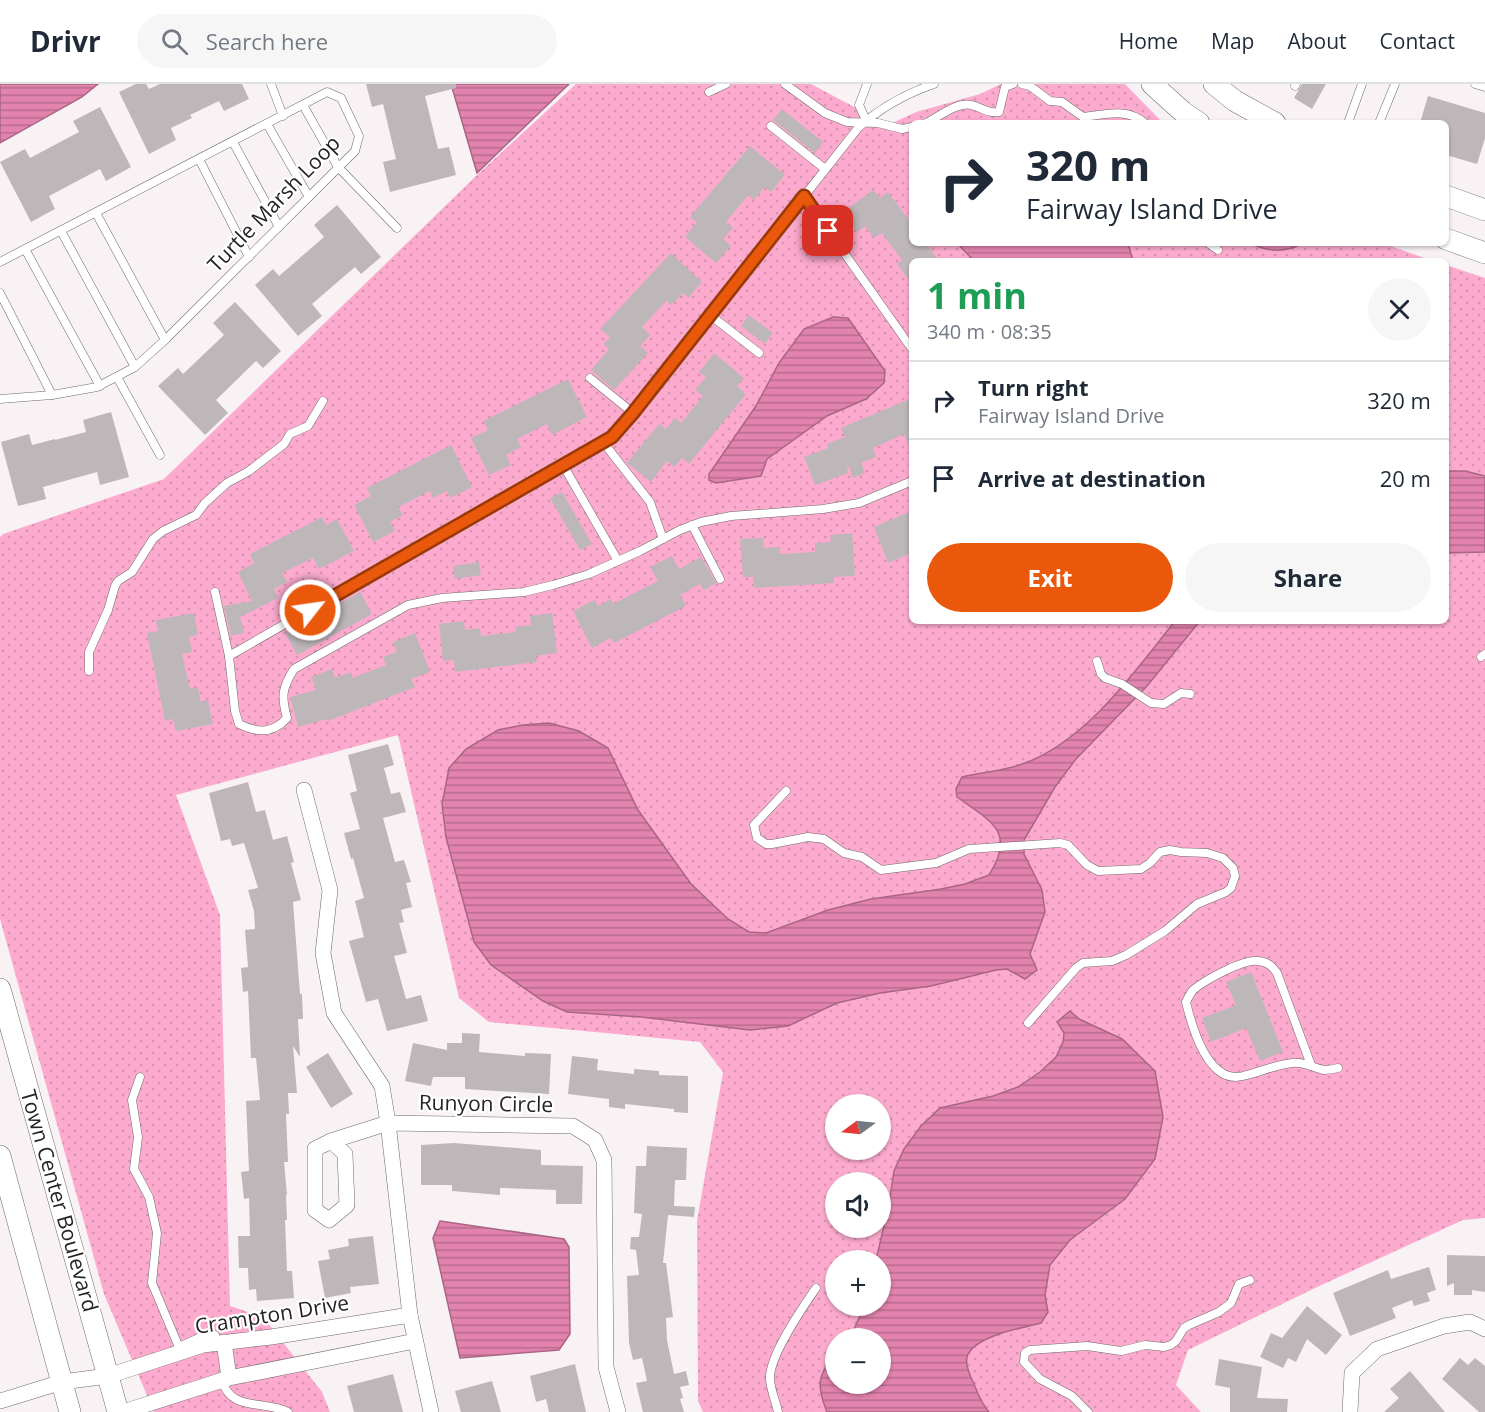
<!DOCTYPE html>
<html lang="en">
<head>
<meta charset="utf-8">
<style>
	body { margin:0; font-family:"Open Sans",sans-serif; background:#f6f6f7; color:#1f2937; height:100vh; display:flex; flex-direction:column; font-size:22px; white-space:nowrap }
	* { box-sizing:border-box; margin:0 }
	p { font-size:20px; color:#747a83 }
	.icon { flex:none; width:33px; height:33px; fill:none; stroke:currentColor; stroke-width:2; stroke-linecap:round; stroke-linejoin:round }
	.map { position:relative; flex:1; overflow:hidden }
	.details { position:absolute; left:909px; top:174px; width:540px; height:366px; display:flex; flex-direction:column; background:#fff; border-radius:9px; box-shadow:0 2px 4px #0004 }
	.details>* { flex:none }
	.guide { position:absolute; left:909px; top:36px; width:540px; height:126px; border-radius:9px; box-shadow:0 2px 4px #0004; background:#fff; color:#1f2937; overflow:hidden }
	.needle { width:39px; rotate:255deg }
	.tools { position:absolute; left:825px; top:1010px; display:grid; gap:12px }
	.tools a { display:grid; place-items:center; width:66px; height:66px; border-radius:50%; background:#fff; box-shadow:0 2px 4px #0004; font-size:30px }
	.pin { position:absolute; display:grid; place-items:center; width:51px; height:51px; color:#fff; margin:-26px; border-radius:12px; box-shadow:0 3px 9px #0006 }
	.me { position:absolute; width:66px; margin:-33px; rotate:60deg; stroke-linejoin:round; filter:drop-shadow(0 0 4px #0008) }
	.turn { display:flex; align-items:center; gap:21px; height:126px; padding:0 18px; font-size:27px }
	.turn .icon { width:78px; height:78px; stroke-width:2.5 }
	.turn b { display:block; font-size:42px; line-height:51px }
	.round { display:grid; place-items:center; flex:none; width:63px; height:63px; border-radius:32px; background:#f6f6f7 }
	.overview { display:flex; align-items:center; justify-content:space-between; height:102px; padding:0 18px }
	h1 { font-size:36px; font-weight:700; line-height:45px; color:#1e9e55 }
	.action { display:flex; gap:12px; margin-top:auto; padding:12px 18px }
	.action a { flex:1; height:69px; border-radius:36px; background:#ea580c; color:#fff; font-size:24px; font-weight:700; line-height:69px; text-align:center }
	.action a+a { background:#f6f6f7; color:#1f2937 }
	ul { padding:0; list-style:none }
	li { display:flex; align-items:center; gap:18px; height:78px; padding:0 18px; border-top:2px solid #e0e1e3 }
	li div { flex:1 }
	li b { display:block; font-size:22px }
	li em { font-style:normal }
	header { display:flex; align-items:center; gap:36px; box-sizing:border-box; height:84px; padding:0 30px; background:#fff; border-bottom:2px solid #e0e1e3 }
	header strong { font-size:28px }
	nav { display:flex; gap:33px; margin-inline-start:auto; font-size:21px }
	.search { width:420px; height:54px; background:#f6f6f7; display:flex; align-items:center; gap:15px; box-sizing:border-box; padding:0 21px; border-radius:33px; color:#747a83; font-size:22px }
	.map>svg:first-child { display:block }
	.grass { fill:url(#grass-dots); fill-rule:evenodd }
	.water { fill:url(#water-rules); stroke:#a96684; stroke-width:1.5 }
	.building { fill:#beb7ba }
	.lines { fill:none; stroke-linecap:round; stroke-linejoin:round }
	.lane-casing { stroke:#6f696b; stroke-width:9 }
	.street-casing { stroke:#6f696b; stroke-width:16 }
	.secondary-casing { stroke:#6f696b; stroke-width:22 }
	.lane { stroke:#fff; stroke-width:8 }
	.street { stroke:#fff; stroke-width:15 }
	.secondary { stroke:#fff; stroke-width:21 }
	.route-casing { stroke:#983908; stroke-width:15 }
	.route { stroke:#ea580c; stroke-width:10 }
	.labels { text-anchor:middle; stroke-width:4.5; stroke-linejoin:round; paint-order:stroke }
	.street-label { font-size:21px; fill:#242223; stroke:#fff }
</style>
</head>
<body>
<header>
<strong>Drivr</strong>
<div class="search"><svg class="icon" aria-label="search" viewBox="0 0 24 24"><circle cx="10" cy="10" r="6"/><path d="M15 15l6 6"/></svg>Search here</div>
<nav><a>Home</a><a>Map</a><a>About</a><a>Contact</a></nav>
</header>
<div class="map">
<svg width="1485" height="1328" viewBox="0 0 1485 1328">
	<defs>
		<pattern id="grass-dots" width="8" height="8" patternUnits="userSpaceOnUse" patternTransform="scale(1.5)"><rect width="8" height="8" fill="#fcabce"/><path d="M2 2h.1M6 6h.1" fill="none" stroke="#d893b1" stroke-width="1.8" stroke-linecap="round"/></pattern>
		<pattern id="water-rules" width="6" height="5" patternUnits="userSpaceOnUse" patternTransform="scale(1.5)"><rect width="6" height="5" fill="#e283ae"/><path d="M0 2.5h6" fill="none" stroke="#b76b8d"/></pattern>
	</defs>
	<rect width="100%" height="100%" fill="#f9f2f5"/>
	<!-- grass -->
	<path class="grass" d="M576 0H811L888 41 916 28 980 10 1001 0H1125L1163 39H912V159H1382L1433 177H912V537H1446V181L1485 194V1134L1463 1136 1315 1204 1188 1266 1176 1301 1201 1328H703L698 1317 697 1137 723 988 700 958 489 938 459 914 398 651 176 711 220 831 230 1222 263 1233 322 1308 330 1328H154L104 1210 0 835V453L3 450 164 395 476 92ZM836 1020H880V1065H836ZM836 1098H880V1143H836ZM836 1176H880V1221H836ZM836 1254H880V1299H836Z"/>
	<!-- water -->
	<g class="water">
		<polygon points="0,0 98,0 82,13 0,59"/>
		<polygon points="451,0 569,0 477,89"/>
		<polygon points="957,159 1128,159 1133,177 974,177"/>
		<path d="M1250 159H1303C1286 169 1267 168 1250 159Z"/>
		<polygon points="833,233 848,234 885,287 884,299 866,315 827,332 767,375 761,392 716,399 709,396 709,390 756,322 779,279 804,245"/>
		<polygon points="1451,387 1465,387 1485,392 1485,468 1446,469 1446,388"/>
		<path d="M1175 537H1200L1147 602 1076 675 1055 703 1024 756V770L1042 806 1045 828 1030 870 1037 886 1025 895 1007 885 996 886 931 902 880 909 837 919 788 942 750 946 641 933 567 928 543 917 491 881 474 858 446 753 442 720 449 684 466 665 498 646 523 641 549 639 579 647 608 664 638 726 691 800 728 835 749 848 766 849 828 826 871 815 941 805 965 800 989 791C1017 747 990 737 957 713L956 705 962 693C982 688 1006 687 1025 679 1087 656 1136 586 1175 537Z"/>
		<path d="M1070 927 1079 935 1122 955 1155 987 1163 1033 1155 1075 1125 1115 1070 1156 1050 1181 1045 1211 1048 1228 1041 1239C1022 1244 973 1252 967 1273 965 1281 970 1292 974 1300 978 1310 981 1319 989 1328H827C815 1298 819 1293 835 1267L836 1299H880V1254H846L854 1245 865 1221H880V1176H876L889 1120 894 1087 904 1065 921 1042 940 1024 993 1012 1018 1003 1040 988 1056 973 1063 958 1064 949 1057 938Z"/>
		<polygon points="440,1137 564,1155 569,1163 570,1250 559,1266 460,1274 433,1154"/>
	</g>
	<!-- building -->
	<g class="building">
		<polygon points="136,0 146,0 149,5 160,0 242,0 249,15 224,27 219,17 190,31 192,34 171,44 176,56 149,70 119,8"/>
		<polygon points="366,0 456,0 456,4 425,12 438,65 449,63 456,91 390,108 383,78 396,75 383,20 372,23"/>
		<polygon points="1302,0 1326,0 1312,25 1294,14"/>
		<polygon points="1428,12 1485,29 1485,54 1477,80 1446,71 1446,39 1420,39"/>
		<polygon points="100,23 131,83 106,97 100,85 49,112 55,125 31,138 0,78 25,65 30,74 79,48 73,37"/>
		<polygon points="782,25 823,58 815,69 773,36"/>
		<polygon points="750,62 785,91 771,108 764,103 754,116 748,111 726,138 733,144 723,155 731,162 716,179 685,153 697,138 690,133"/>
		<polygon points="873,106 880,114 888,108 912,140 912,159 926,159 939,177 912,177 912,200 897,180 902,176 882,149 874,154 865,142 857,148 843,128"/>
		<polygon points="337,121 381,173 361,190 355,183 312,220 322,232 298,252 255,201 273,185 279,192 324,153 314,141"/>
		<polygon points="671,169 702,198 688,214 683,209 671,221 666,217 642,243 650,251 640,262 648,269 614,306 591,286 609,265 603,260 610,253 600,245"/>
		<polygon points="235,218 281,267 263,284 256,277 216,316 228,329 205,351 158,302 178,284 183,290 224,251 213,239"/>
		<polygon points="749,231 773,249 765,260 741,242"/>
		<polygon points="714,269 744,294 737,302 746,310 689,380 682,374 674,383 667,377 651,398 627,379 659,340 666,345 675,334 681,339 703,312 695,306 706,293 699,288"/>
		<polygon points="568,295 587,333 552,351 547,340 517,355 521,363 506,371 511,381 489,391 471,354 488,346 483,337"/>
		<polygon points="912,314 912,369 904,350 873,364 876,373 861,379 865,389 853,394 847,378 848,389 815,401 804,373 828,364 827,360 845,353 841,344"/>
		<polygon points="111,328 129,393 100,401 97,388 43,403 46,415 18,422 1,358 29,350 32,361 55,355 55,356 86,348 83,336"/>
		<polygon points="451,361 472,403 450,414 447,407 433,414 430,407 398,423 403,431 390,438 395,447 373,458 354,421 371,412 367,404"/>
		<polygon points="562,408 592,460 580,466 550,414"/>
		<polygon points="909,428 912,435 912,469 888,479 874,443"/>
		<polygon points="322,433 326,441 337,435 354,467 319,485 313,474 282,489 287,498 274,505 278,514 240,533 244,549 231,552 224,522 252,517 238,488 254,479 250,470"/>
		<polygon points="852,449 855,492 834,493 834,499 754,504 753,493 743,493 740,455 763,454 764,464 780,463 780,470 815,468 815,459 831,458 830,451"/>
		<polygon points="672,472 679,485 701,473 716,499 704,506 700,500 680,511 686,522 614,559 611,554 592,564 573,527 595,516 598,522 611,515 613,520 658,497 650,483"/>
		<polygon points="479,478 481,491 455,495 453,482"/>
		<polygon points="360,508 372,530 297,571 285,548"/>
		<polygon points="194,529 198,551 189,553 192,568 182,570 190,605 198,603 200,617 208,616 213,640 176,647 173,635 165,637 147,549 158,547 156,536"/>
		<polygon points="552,529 557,569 536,572 537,578 455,588 454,576 443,577 439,540 464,537 465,546 480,544 481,552 516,548 515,543 531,541 530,532"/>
		<polygon points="415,549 430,588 411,595 415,603 328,637 327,635 298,643 290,613 316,606 311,593 332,585 335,594 350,588 352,594 386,581 383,573 397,568 393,558"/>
		<polygon points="388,660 394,681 384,684 391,710 400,708 406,728 383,734 395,778 404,776 411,798 406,799 412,823 401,826 404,838 399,839 407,869 394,872 406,915 421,911 428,937 387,947 378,915 366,918 349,857 364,853 355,817 364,814 353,774 351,775 344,749 360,745 350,709 357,707 348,671"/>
		<polygon points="248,698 256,728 265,726 273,756 287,752 294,778 291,779 301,816 293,818 300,910 302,910 303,935 298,935 300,973 293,962 297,1009 288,1009 289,1030 286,1030 288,1078 284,1078 287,1111 286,1111 287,1136 285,1136 287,1187 292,1187 294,1214 257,1217 256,1205 249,1206 248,1184 239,1184 238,1152 250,1152 249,1114 244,1115 241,1088 249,1087 246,1017 260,1016 256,974 251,974 248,907 243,908 241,884 248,883 245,846 255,845 254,827 248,806 258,804 244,759 232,762 230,755 221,757 209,709"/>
		<polygon points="1251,888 1283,968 1260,977 1246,944 1211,958 1202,934 1236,921 1226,898"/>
		<polygon points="462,949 480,950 479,968 525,972 525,969 551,970 549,1010 465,1005 465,993 433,993 431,1002 405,997 413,959 447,966 447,959 462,959"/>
		<polygon points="328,969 353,1010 331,1024 306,983"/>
		<polygon points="572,972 598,975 597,986 634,990 634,985 659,987 659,991 688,992 688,1029 674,1028 674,1025 625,1020 625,1025 609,1023 609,1015 568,1010"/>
		<polygon points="454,1059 541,1066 541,1081 583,1082 582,1120 556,1120 556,1106 500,1104 500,1111 452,1107 452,1101 421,1101 421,1061"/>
		<polygon points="647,1062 687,1064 686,1096 675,1096 674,1122 695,1123 694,1133 668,1131 663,1179 666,1179 673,1233 666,1234 667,1256 674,1290 686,1287 689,1301 680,1303 683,1314 680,1315 684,1328 643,1328 636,1299 647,1297 642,1274 633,1276 629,1259 627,1192 639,1191 636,1166 630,1165 631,1153 639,1153 642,1130 634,1129 636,1082 646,1082"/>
		<polygon points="373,1152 379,1200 350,1203 351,1209 325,1214 318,1177 330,1175 328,1166 349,1162 348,1155"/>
		<polygon points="1447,1171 1485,1172 1485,1208 1472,1206 1472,1211 1454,1211 1454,1199 1447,1202"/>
		<polygon points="1429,1183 1436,1206 1427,1209 1430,1217 1414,1222 1412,1216 1392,1224 1396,1234 1350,1252 1333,1209 1388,1186 1391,1195"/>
		<polygon points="1307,1222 1342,1251 1326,1271 1307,1255 1296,1278 1288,1274 1283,1284 1260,1273 1271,1249 1282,1254"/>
		<polygon points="1460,1274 1468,1281 1475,1274 1485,1282 1485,1328 1479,1328 1442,1295"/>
		<polygon points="1219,1275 1262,1283 1257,1314 1288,1315 1287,1328 1230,1328 1230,1304 1215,1301"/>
		<polygon points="575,1280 586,1328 549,1328 546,1315 536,1318 530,1292"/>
		<polygon points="1410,1287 1433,1314 1445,1328 1384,1328 1399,1314 1390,1305"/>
		<polygon points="393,1290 403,1328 354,1328 347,1302"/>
		<polygon points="492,1297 501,1328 461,1328 455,1307"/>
	</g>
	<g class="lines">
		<defs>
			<g id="lane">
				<polyline points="271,0 283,32"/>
				<polyline points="785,0 825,29 847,38 878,39 902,45 912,43"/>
				<path d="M1022 0 1030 2 1050 17 1062 18 1083 33C1105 31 1126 23 1145 39"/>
				<polyline points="1475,0 1485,3"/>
				<polyline points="1295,2 1296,0"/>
				<polyline points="709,8 726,0"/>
				<polyline points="303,21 338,83 397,144"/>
				<polyline points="866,36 859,21 867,0"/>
				<path d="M926 39C939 33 956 18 971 21 982 23 987 30 999 28L1005 3 1013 0"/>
				<polyline points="1348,39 1362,0"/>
				<polyline points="1379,39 1395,0"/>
				<polyline points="267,40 309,113"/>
				<polyline points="771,42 825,85"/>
				<polyline points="233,58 279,143"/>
				<polyline points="199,75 249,173"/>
				<polyline points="804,112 912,265"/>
				<polyline points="96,129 165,256"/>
				<polyline points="61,147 135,283"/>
				<polyline points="1208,159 1218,166"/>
				<polyline points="25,165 100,302"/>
				<polyline points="0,178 327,8 341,14 359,52 355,67 165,256 135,283 97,303 52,311 0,315"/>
				<polyline points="0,209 52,311"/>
				<polyline points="710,231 759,269"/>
				<polyline points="117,293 160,371"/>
				<polyline points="590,294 633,329"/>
				<polyline points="603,358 650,418 663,455"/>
				<polyline points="563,381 618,477"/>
				<polyline points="692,441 720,495"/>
				<path d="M215 508 229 572 235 627 239 640C257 649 273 650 287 634 281 612 282 604 294 585L408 521 442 514 524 508 553 501 589 490 640 467 680 446 701 438 731 432 823 425 859 419 912 397"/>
				<path d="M229 572 612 353 622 343 858 44C881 23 905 10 934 0"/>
				<polyline points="1481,573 1485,570"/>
				<polyline points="1097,577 1101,590 1105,594 1122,600 1151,619 1164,620 1181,609 1190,610"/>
				<polyline points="89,587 89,568 108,526 115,502 118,497 132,488 153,455 163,447 196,431 205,419 227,399 249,387 284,360 290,350 308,342 323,317"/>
				<polyline points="786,707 754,741 757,754 766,760 772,760 808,753 824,755 844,769 862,773 881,786 936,779 969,765 1060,759 1068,761 1087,781 1098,787 1141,785 1150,779 1160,768 1170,766 1181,768 1207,769 1223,774 1233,784 1235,792 1231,804 1226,808 1197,820 1165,847 1126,871 1112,877 1083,879 1076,884 1028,939"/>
				<path d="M1311 981 1277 889C1272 882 1268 878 1258 877 1243 875 1205 896 1193 906 1190 910 1188 914 1186 918 1192 943 1208 1001 1243 992 1260 988 1275 981 1292 979 1304 977 1313 984 1324 986 1328 986 1334 985 1338 984"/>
				<polyline points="140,993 132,1016 138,1053 134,1085 149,1113 157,1149 152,1199 178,1261 181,1262 210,1249 215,1251 217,1260"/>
				<path d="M222 1296C230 1328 264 1316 288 1328"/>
				<path d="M778 1328C776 1318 771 1307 770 1296 768 1273 803 1223 816 1204"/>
				<polyline points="1088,1328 1072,1312 1040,1295 1024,1278 1025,1269 1030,1266 1087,1262 1121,1267 1145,1261 1164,1263 1171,1261 1176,1257 1184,1244 1189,1241 1219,1228 1231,1219 1239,1200 1250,1196"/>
			</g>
			<g id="street">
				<polyline points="304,706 330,806 323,869 334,929 382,1002 388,1039 331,1057"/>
				<polygon points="331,1057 345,1070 347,1121 329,1136 315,1126 315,1065"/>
				<polyline points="224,1258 229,1294"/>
				<polyline points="0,1317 62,1298 108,1292 203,1261 271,1253 410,1231"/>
				<polyline points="123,1328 229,1294 415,1257"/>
				<polyline points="431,1328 410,1231 388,1039 573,1042 595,1056 604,1076 606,1283 618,1328"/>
				<polyline points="1350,1328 1352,1289 1377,1265 1444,1242 1470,1238 1485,1245"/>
			</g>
			<g id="secondary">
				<polyline points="1152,0 1183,28 1199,39"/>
				<polyline points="1214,0 1235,17 1275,39"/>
				<polyline points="1446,112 1485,126"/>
				<polyline points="1446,155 1485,169"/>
				<polyline points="0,905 118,1328"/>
				<polyline points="0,1072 70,1328"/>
			</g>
		</defs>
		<!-- lane casing -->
		<use href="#lane" class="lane-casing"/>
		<!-- street casing -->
		<use href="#street" class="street-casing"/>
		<!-- secondary casing -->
		<use href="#secondary" class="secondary-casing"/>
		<!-- lane -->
		<use href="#lane" class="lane"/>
		<!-- street -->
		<use href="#street" class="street"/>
		<!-- secondary -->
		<use href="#secondary" class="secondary"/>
	</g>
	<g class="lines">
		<defs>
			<polyline id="route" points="310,526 612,353 633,329 804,112 828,147"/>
		</defs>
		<!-- route casing -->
		<use href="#route" class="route-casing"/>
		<!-- route -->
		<use href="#route" class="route"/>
	</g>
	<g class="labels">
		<!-- street labels -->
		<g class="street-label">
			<text transform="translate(274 120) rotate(-46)" y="7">Turtle Marsh Loop</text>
			<text transform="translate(486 1020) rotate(1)" y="7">Runyon Circle</text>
			<text transform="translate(59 1117) rotate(74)" y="7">Town Center Boulevard</text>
			<text transform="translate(272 1231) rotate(-9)" y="7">Crampton Drive</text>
		</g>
	</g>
</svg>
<div class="tools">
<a><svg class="needle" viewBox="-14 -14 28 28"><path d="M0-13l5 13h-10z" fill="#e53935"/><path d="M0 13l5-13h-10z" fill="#747a83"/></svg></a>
<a><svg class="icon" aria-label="sound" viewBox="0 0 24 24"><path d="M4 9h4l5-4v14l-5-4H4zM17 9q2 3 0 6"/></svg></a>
<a>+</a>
<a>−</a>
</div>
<div class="pin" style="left:828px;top:147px;background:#d93025"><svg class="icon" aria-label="arrive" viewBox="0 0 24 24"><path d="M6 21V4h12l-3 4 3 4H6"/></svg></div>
<svg class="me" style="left:310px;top:526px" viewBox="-20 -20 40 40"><circle r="17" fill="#ea580c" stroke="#fff" stroke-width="3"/><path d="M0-11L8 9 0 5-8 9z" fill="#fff"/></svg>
<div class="guide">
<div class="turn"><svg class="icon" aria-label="right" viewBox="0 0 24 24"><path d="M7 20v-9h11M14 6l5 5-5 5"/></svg><div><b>320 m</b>Fairway Island Drive</div></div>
</div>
<section class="details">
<div class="overview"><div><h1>1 min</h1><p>340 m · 08:35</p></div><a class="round"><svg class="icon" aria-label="close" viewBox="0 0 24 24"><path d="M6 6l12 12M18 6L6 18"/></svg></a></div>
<ul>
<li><svg class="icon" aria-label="right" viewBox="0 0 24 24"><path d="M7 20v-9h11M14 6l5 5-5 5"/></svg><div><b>Turn right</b><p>Fairway Island Drive</p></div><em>320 m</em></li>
<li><svg class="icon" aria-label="arrive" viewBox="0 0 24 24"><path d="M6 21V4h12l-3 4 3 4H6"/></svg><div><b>Arrive at destination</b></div><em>20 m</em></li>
</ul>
<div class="action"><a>Exit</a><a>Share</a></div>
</section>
</div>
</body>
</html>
